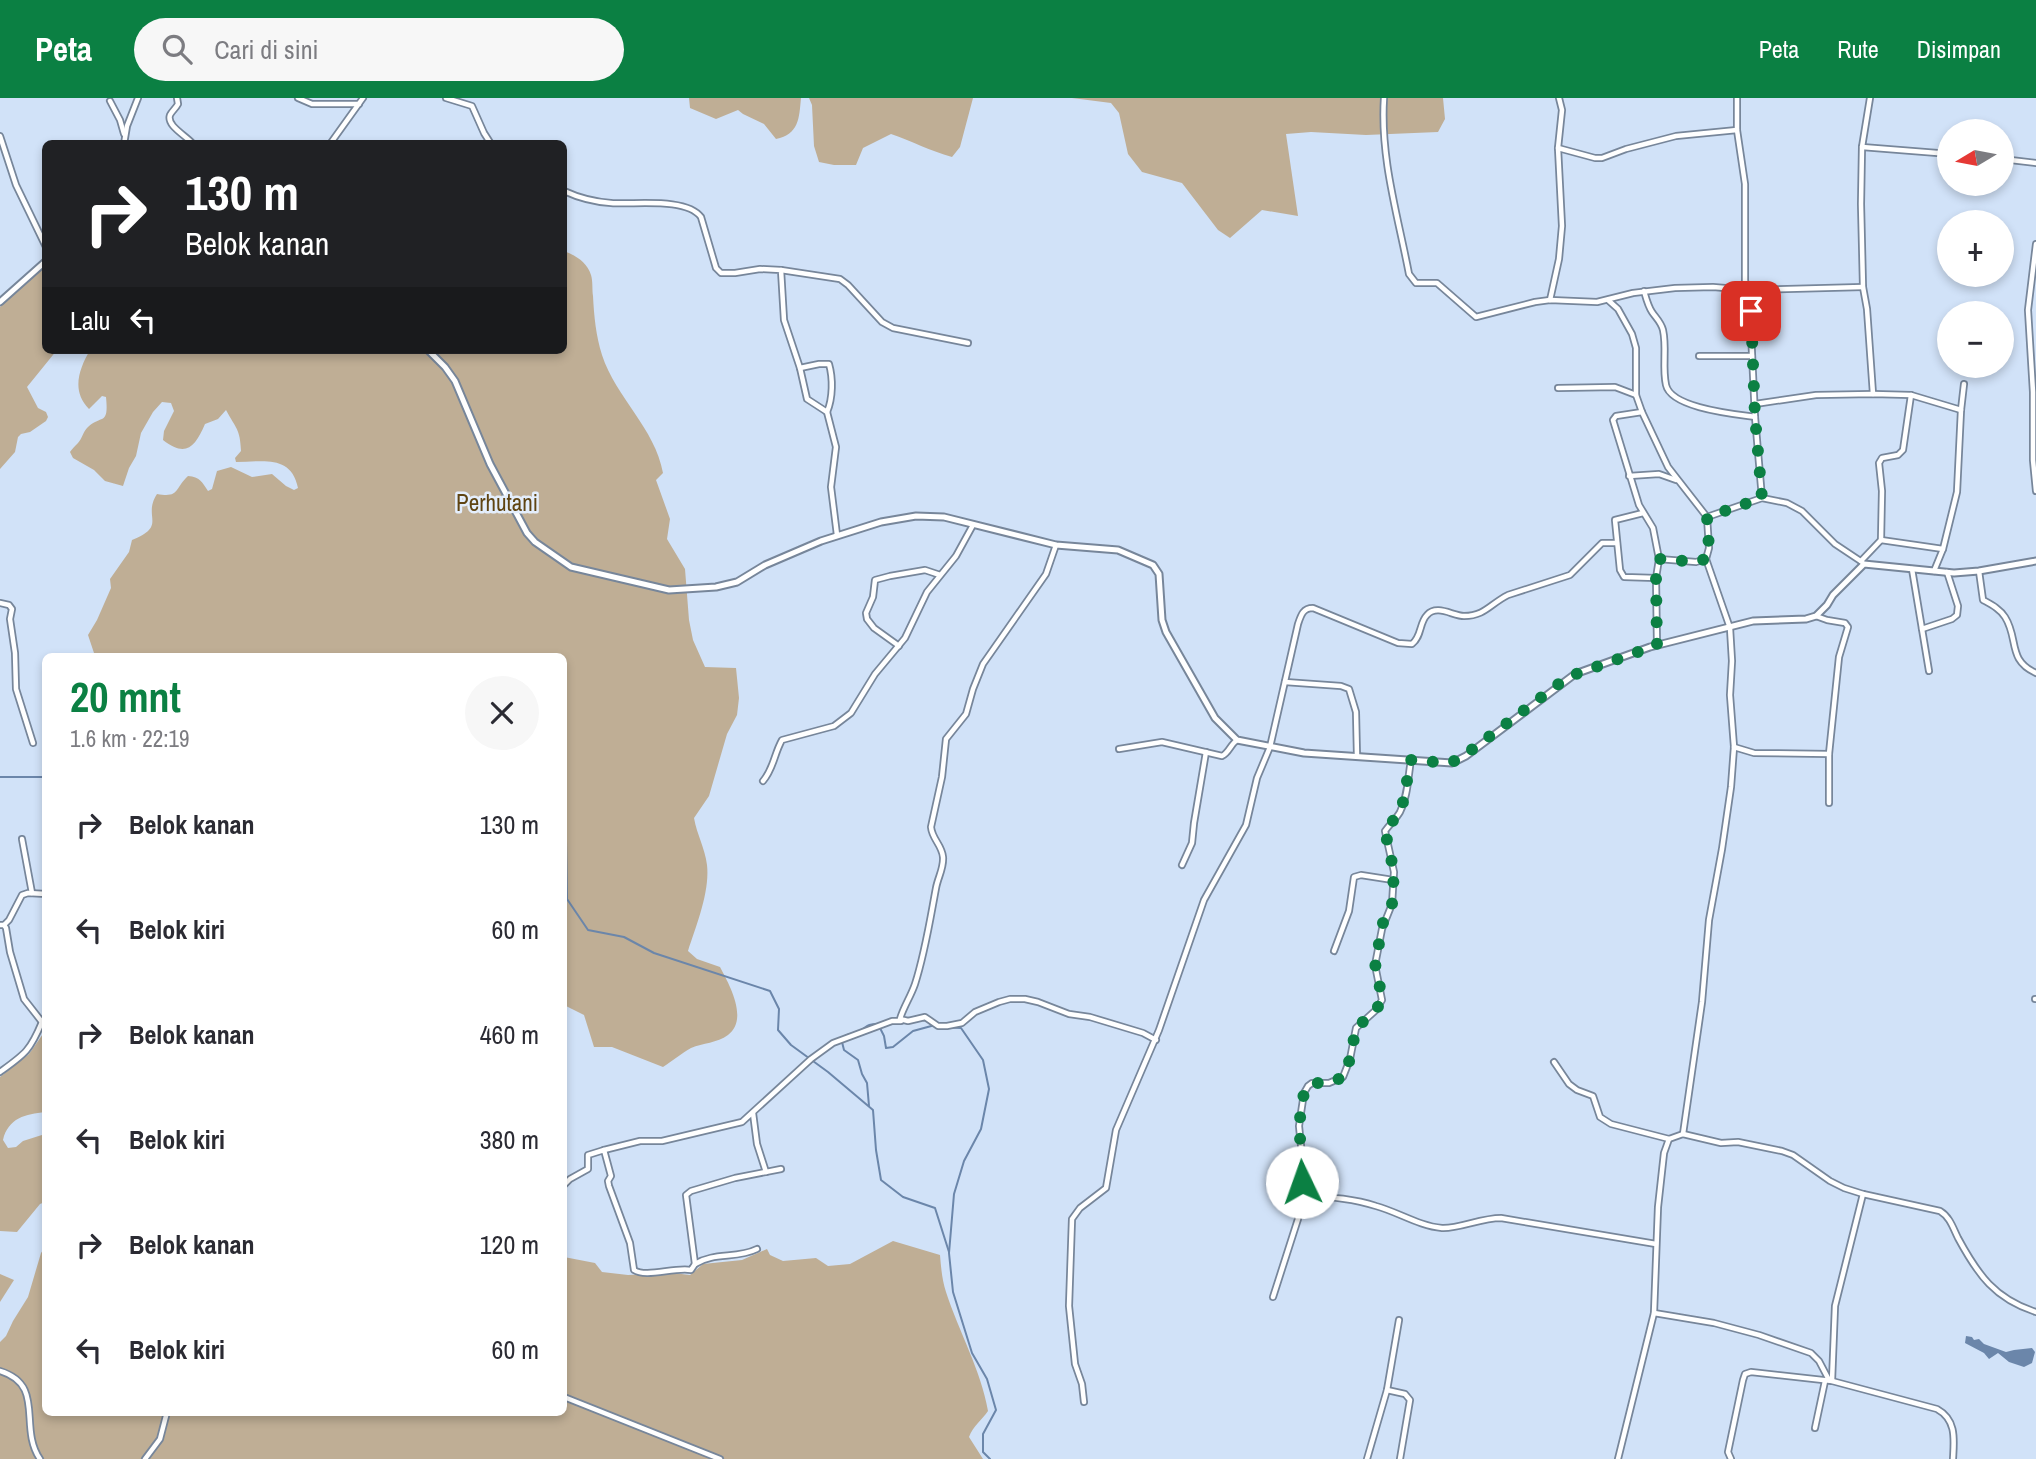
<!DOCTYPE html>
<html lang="id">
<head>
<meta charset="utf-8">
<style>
	body { margin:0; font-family:"Archivo Narrow",sans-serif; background:#f7f7f7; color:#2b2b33; height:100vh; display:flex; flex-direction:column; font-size:26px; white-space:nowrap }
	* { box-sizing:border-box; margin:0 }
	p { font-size:23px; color:#7c7c81 }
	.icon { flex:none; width:38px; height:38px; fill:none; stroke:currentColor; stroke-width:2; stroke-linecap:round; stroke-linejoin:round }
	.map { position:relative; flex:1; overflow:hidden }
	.drawer { position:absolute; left:42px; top:555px; width:525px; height:763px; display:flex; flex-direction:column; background:#fff; border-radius:10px; box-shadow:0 4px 10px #0003 }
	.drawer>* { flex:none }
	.top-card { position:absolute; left:42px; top:42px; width:525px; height:214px; border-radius:10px; box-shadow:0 4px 10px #0003; background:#202124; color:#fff; overflow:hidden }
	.needle { width:46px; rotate:260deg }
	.buttons { position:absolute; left:1937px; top:21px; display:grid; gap:14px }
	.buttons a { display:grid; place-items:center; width:77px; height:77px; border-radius:50%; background:#fff; box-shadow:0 4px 10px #0003; font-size:35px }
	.pin { position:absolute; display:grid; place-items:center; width:60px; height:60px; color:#fff; margin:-30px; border-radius:14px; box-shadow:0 4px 10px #0006 }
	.me { position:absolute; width:77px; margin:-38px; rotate:357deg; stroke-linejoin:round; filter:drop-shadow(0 0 5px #0008) }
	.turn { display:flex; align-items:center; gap:24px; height:147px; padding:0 28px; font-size:32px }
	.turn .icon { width:91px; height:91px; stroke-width:2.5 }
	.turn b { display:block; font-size:49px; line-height:60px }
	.then { display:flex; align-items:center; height:66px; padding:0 28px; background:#0003; gap:14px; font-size:26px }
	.round { display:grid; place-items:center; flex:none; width:74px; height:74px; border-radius:37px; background:#f7f7f7 }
	.overview { display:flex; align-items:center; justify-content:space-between; height:119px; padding:0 28px }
	h1 { font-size:42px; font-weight:800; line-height:52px; color:#0b8043 }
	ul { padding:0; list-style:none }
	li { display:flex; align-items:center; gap:21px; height:105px; padding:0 28px }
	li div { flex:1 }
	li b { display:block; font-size:26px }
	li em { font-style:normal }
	header { display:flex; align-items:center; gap:42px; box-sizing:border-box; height:98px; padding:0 35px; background:#0b8043; color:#fff }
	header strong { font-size:33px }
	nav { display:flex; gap:38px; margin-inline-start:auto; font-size:24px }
	.search { width:490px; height:63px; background:#f7f7f7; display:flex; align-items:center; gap:18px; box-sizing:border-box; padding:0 24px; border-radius:38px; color:#7c7c81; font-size:26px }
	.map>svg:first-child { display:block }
	.green { fill:#bfae95 }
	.water { fill:#6b86aa }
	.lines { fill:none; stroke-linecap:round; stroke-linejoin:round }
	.stream { stroke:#6b86aa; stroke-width:2 }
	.minor-casing { stroke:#77869a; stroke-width:8 }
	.tertiary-casing { stroke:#77869a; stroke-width:9 }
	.minor { stroke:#fff; stroke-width:4.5 }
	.tertiary { stroke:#fff; stroke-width:5 }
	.route { stroke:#0b8043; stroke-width:12; stroke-dasharray:0 21.6 }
	.labels { text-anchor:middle; stroke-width:5; stroke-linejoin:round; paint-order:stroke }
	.park-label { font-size:23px; fill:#5f4412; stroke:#e4eefc }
</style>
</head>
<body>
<header>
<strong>Peta</strong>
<div class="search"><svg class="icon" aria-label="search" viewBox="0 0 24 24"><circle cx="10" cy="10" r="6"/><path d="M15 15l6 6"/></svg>Cari di sini</div>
<nav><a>Peta</a><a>Rute</a><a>Disimpan</a></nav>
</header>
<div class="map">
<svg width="2036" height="1361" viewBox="0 0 2036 1361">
	<rect width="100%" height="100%" fill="#d1e2f8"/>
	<!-- green -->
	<g class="green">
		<path d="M689 0H801C799 21 799 36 776 41L764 26 743 16 738 12 716 21 690 10Z"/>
		<path d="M809 0H973L960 49 952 59C930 53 912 43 891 36L863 50 856 67H834L819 64 814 48 812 7Z"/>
		<polygon points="1072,0 1443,0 1445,21 1438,34 1366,37 1311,34 1286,36 1298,118 1262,112 1230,140 1218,132 1182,85 1142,74 1128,56 1119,15 1111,5"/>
		<path d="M564 153C575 157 587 164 591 177 593 183 592 192 593 198 594 218 596 238 602 257 616 300 655 330 663 375L656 382 670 421 667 441 685 471 689 522 693 542 705 569 736 570 739 600 737 617 727 636 709 698 694 720C697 737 705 750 707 767 710 794 696 828 688 853L697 861 720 869C729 886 749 921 728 937 717 945 703 945 691 950 682 955 672 963 663 969L612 949H594L584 917 564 907V558H95L88 537 97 522 111 490 110 481 129 454 132 442C168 428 142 419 157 396 180 400 174 391 188 378 200 379 202 384 208 393L212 391 217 373 231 369 252 379 272 376 286 388 294 392 298 390C291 356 263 364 236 364L235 360 241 353C240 330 236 331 226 312L218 321 205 326C195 349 186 360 163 342L164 333 174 313 171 305 162 304 153 314 141 335 136 358 129 370 123 388 105 383 94 372 73 360 70 354C72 351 75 348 78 345 82 341 83 334 87 330 101 316 109 329 106 299L102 298 89 311C71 293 79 271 90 252H564Z"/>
		<polygon points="45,166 46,252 57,252 27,289 38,310 46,314 48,319 46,323 30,334 21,336 18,339 15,354 0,371 0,209"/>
		<path d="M45 933V1014C26 1016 8 1020 3 1042L8 1050 16 1049 23 1043 45 1036V1104L40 1106 17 1134 0 1133V979L29 956Z"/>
		<path d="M893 1143 940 1157C941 1169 942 1182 946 1194 959 1234 981 1272 988 1313 982 1322 973 1328 969 1339L983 1361H0V1244L6 1238 13 1223 28 1199 41 1155 45 1149 46 1314H564V1159L595 1165 602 1174 628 1177 673 1175 690 1177 703 1166 742 1162 767 1151 770 1157 783 1163 816 1160 828 1168 850 1166Z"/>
		<polygon points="0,1176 14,1182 0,1204"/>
	</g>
	<!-- water -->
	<polygon class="water" points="1966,1238 1972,1239 1974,1242 1979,1241 1984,1246 2006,1254 2014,1252 2032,1250 2035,1254 2032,1265 2024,1269 2009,1264 1998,1255 1989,1261 1984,1255 1965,1245"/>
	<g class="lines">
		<!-- stream -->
		<g class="stream">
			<polyline points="0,679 46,679"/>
			<polyline points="564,730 566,742 567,801 588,832 624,839 654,855 770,893 779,911 778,932 791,947 828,974 873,1012 876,1052 881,1082 903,1099 935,1110 949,1154"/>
			<polyline points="940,929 961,930 983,962 989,991 981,1031 964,1063 954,1096 949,1155 953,1194 972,1255 987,1281 996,1312 983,1336 983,1354 990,1361"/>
			<path d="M843 939C849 934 852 937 858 934 868 929 865 926 878 926L884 938 886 950 893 949 913 933 935 927"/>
			<polyline points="842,944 844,952 858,962 862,976 867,985 869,1008"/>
		</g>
		<defs>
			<g id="minor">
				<path d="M177 0 178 6C176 10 172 13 170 17 166 28 187 38 193 46"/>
				<polyline points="298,0 312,6 359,6"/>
				<polyline points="446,0 472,8 484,35 491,46"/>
				<path d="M1384 0C1380 60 1398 118 1409 176L1416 185H1437L1476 219 1535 204 1550 202 1597 204 1633 195 1675 190 1713 189 1749 192 1863 189"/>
				<polyline points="1737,0 1737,32 1745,86 1745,183 1749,192 1755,319 1762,400"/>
				<polyline points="1870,0 1862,49 1861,106 1863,189 1867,211 1873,296"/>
				<polyline points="110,3 120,22 124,36"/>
				<polyline points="0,38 16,87 46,149"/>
				<polyline points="124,46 127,28 138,0"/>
				<polyline points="330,46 363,0"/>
				<polyline points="1862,49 1950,56"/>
				<polyline points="1558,50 1595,60 1602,60 1626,51 1676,38 1737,32"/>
				<polyline points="2002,61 2036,65"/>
				<path d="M564 93C577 99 596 104 611 105 634 107 686 99 701 119L716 170 721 175H735L760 171 781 172 784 222 800 270 807 301 827 314 836 349 831 389 837 437"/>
				<polyline points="2036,146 2028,212 2033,294 2033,362 2036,393"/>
				<polyline points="781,172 840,181 848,187 882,224 893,230 968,245"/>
				<path d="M1644 193C1646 200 1648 208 1652 214 1656 220 1661 224 1663 232 1667 250 1662 269 1666 287 1671 310 1734 316 1755 319"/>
				<polyline points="1550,202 1559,161 1562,128 1558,50 1562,12 1559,0"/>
				<polyline points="1608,202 1618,211 1632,236 1636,250 1636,297 1642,314 1668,369 1707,419 1709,450 1706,461 1730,530 1732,563 1730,597 1734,649 1731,689 1722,751 1709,822 1702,904 1683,1036"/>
				<polyline points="1699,258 1752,258"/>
				<path d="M800 270 819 266H829C833 280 833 300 827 314"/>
				<polyline points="1558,290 1615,289 1636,297"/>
				<polyline points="1755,306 1816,297 1873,296 1911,297 1961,312"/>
				<polyline points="1642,314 1616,318 1613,322 1639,407 1653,430 1659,461"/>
				<polyline points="1629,378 1659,376 1676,382"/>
				<polyline points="1643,415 1615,422 1620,472 1624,479 1656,480"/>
				<polyline points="1707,419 1762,400 1787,405 1802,413 1835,446 1862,464"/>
				<polyline points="1881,442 1943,451"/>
				<path d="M1056 447 1046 476 983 566 973 591 966 616 946 641 942 679 931 729C932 741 942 747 943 759 944 770 938 779 936 790 930 822 925 855 915 886 911 898 903 910 900 921L908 923 925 919 938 928H947L962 925 975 914 999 904 1010 901H1025L1038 904 1069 916 1090 919 1143 935 1156 942"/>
				<polyline points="1861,463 1881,442 1882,393 1879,365 1882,360 1898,357 1903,352 1911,297"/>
				<polyline points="1912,471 1929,573"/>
				<polyline points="1934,473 1943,451 1957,394 1961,312 1964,286"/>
				<path d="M1979 473 1983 502C1992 507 2000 511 2005 519 2019 541 2007 562 2036 575"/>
				<polyline points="0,505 9,507 12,511 10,521 15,555 16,591 33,645"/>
				<polyline points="1922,531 1952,521 1957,517 1958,508 1947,474"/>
				<polyline points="1657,547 1656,480 1659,461 1696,464 1706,461"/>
				<polyline points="899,548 874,530 867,521 866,515 873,499 875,482 890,478 925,472 940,477"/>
				<polyline points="1285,584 1341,588 1349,591 1356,614 1357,658"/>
				<polyline points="1734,649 1754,655 1829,656 1839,559 1848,529 1845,525 1827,522 1816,518"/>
				<path d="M1119 651 1162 644 1222 658C1229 655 1230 647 1237 642"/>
				<path d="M763 683C774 670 774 656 782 642L834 628 851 615 875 576 905 540 927 494 956 458 973 427"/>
				<polyline points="1829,705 1829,656"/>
				<polyline points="22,741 32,795"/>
				<polyline points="1182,767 1192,745 1194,725 1206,654"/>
				<polyline points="0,827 4,827 6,830 10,854 24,901 42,924"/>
				<polyline points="4,827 9,822 22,797 28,795 46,796"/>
				<polyline points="1334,853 1349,813 1354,779 1361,777 1393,782"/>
				<polyline points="2035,901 2036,901"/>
				<polyline points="1554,964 1569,986 1577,992 1593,998 1600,1019 1611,1026 1669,1041"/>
				<path d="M0 974C25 956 30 953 42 924L46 923"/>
				<polyline points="753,1015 757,1046 766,1074"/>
				<polyline points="604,1052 640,1043 662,1043 742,1024 811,961 833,945 892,923 901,923"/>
				<path d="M564 1087 570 1081 588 1071V1057L604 1052 611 1078 608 1083 609 1088 630 1145 634 1172C646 1180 674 1169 691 1172L695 1166 686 1097 691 1093 735 1080 781 1071"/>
				<path d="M1301 1097C1327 1099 1351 1100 1376 1108 1398 1114 1419 1128 1442 1130 1458 1131 1481 1120 1501 1120L1656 1146"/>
				<path d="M695 1166C714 1154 737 1161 757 1151"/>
				<path d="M1273 1199 1298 1121 1303 1067 1299 1028 1304 995 1308 988 1312 985H1329L1343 979 1350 961 1356 930 1376 912 1382 902 1375 867 1382 831 1392 806 1394 774 1385 733C1390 726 1396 721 1400 714 1408 698 1408 679 1411 662"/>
				<polyline points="1654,1215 1714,1225 1759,1237 1811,1255 1819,1263 1829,1282"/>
				<path d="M0 1273C46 1287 18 1329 40 1361"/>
				<polyline points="1832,1283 1835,1208 1863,1096"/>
				<polyline points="1387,1292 1405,1296 1410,1302 1400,1361"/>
				<polyline points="564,1299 720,1361"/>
				<path d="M1084 1304 1082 1286 1075 1266 1069 1208 1072 1121 1080 1110 1106 1090 1116 1032 1159 932 1204 802 1246 727 1257 680 1270 649 1298 526C1301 517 1303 510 1313 510L1398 545 1412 546C1422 538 1419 525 1427 517 1437 506 1453 518 1464 518 1485 518 1490 506 1508 497L1570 477 1602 445H1617"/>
				<polyline points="1815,1330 1825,1283"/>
				<polyline points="145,1361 160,1341 167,1314"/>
				<polyline points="1367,1361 1387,1292 1399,1222"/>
				<path d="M1618 1361 1654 1215 1658 1109 1664 1055 1669 1041 1683 1036 1721 1045 1738 1044 1782 1053 1793 1057 1830 1083 1844 1090 1863 1096 1940 1113C1950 1119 1953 1130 1958 1140 1978 1177 1995 1201 2036 1214"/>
				<path d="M1731 1361 1728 1354 1743 1282 1745 1276 1751 1274 1832 1283 1937 1311C1957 1322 1954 1342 1953 1361"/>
			</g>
			<g id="tertiary">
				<polyline points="0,204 46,163"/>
				<polyline points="428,252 445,269 455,283 490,366 527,435 535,444 571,469 669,492 716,489 737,484 765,467 821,443 881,424 916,418 944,419 1056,447 1118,452 1153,467 1159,476 1162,522 1166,534 1215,620 1237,642 1304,655 1452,665 1466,658 1575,576 1650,549 1753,523 1806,521 1816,518 1827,507 1833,497 1864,466 1954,475 1979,473 2036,463"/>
			</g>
		</defs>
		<!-- minor casing -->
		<use href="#minor" class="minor-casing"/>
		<!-- tertiary casing -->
		<use href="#tertiary" class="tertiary-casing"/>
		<!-- minor -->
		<use href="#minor" class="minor"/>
		<!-- tertiary -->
		<use href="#tertiary" class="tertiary"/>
	</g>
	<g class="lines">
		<!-- route -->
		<path class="route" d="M1302 1084C1303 1062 1292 998 1312 985H1329L1343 979 1350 961 1356 930 1376 912 1382 902 1381 893 1375 872 1376 861 1383 825 1392 806 1394 774 1385 733 1399 715 1402 709 1411 662 1446 665 1458 662 1568 579 1657 547 1656 480 1659 461 1696 464 1706 461 1709 450 1707 419 1762 400 1755 319 1751 213"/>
	</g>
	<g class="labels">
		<!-- park labels -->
		<g class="park-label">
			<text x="497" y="413">Perhutani</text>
		</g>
	</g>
</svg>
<div class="buttons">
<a><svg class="needle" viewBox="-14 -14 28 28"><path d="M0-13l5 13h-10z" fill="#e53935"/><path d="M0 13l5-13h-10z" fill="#7c7c81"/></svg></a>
<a>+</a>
<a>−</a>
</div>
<div class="pin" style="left:1751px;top:213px;background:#d93025"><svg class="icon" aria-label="arrive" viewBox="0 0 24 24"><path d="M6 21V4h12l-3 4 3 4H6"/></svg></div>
<svg class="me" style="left:1302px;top:1084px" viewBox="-20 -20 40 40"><circle r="19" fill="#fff"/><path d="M0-13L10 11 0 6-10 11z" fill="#0b8043"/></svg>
<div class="top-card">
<div class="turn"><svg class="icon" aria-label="right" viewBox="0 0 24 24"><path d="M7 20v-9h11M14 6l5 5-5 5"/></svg><div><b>130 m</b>Belok kanan</div></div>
<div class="then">Lalu<svg class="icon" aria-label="left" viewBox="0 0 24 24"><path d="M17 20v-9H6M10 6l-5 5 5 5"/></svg></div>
</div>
<section class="drawer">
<div class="overview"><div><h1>20 mnt</h1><p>1.6 km · 22:19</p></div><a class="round"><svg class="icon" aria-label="close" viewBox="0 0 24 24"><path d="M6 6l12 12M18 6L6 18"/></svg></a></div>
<ul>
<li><svg class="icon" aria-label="right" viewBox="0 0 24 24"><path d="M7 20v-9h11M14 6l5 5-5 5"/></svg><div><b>Belok kanan</b></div><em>130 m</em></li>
<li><svg class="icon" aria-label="left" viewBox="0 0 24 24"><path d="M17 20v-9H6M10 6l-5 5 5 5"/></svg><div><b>Belok kiri</b></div><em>60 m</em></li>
<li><svg class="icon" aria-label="right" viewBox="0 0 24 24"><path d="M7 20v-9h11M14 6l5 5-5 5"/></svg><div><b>Belok kanan</b></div><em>460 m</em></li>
<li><svg class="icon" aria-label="left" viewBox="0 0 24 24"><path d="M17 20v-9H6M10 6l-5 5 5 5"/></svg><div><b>Belok kiri</b></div><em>380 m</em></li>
<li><svg class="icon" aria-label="right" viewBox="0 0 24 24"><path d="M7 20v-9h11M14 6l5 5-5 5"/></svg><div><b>Belok kanan</b></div><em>120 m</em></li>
<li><svg class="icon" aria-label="left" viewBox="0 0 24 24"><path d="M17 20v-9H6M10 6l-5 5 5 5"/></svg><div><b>Belok kiri</b></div><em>60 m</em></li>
</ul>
</section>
</div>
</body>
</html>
